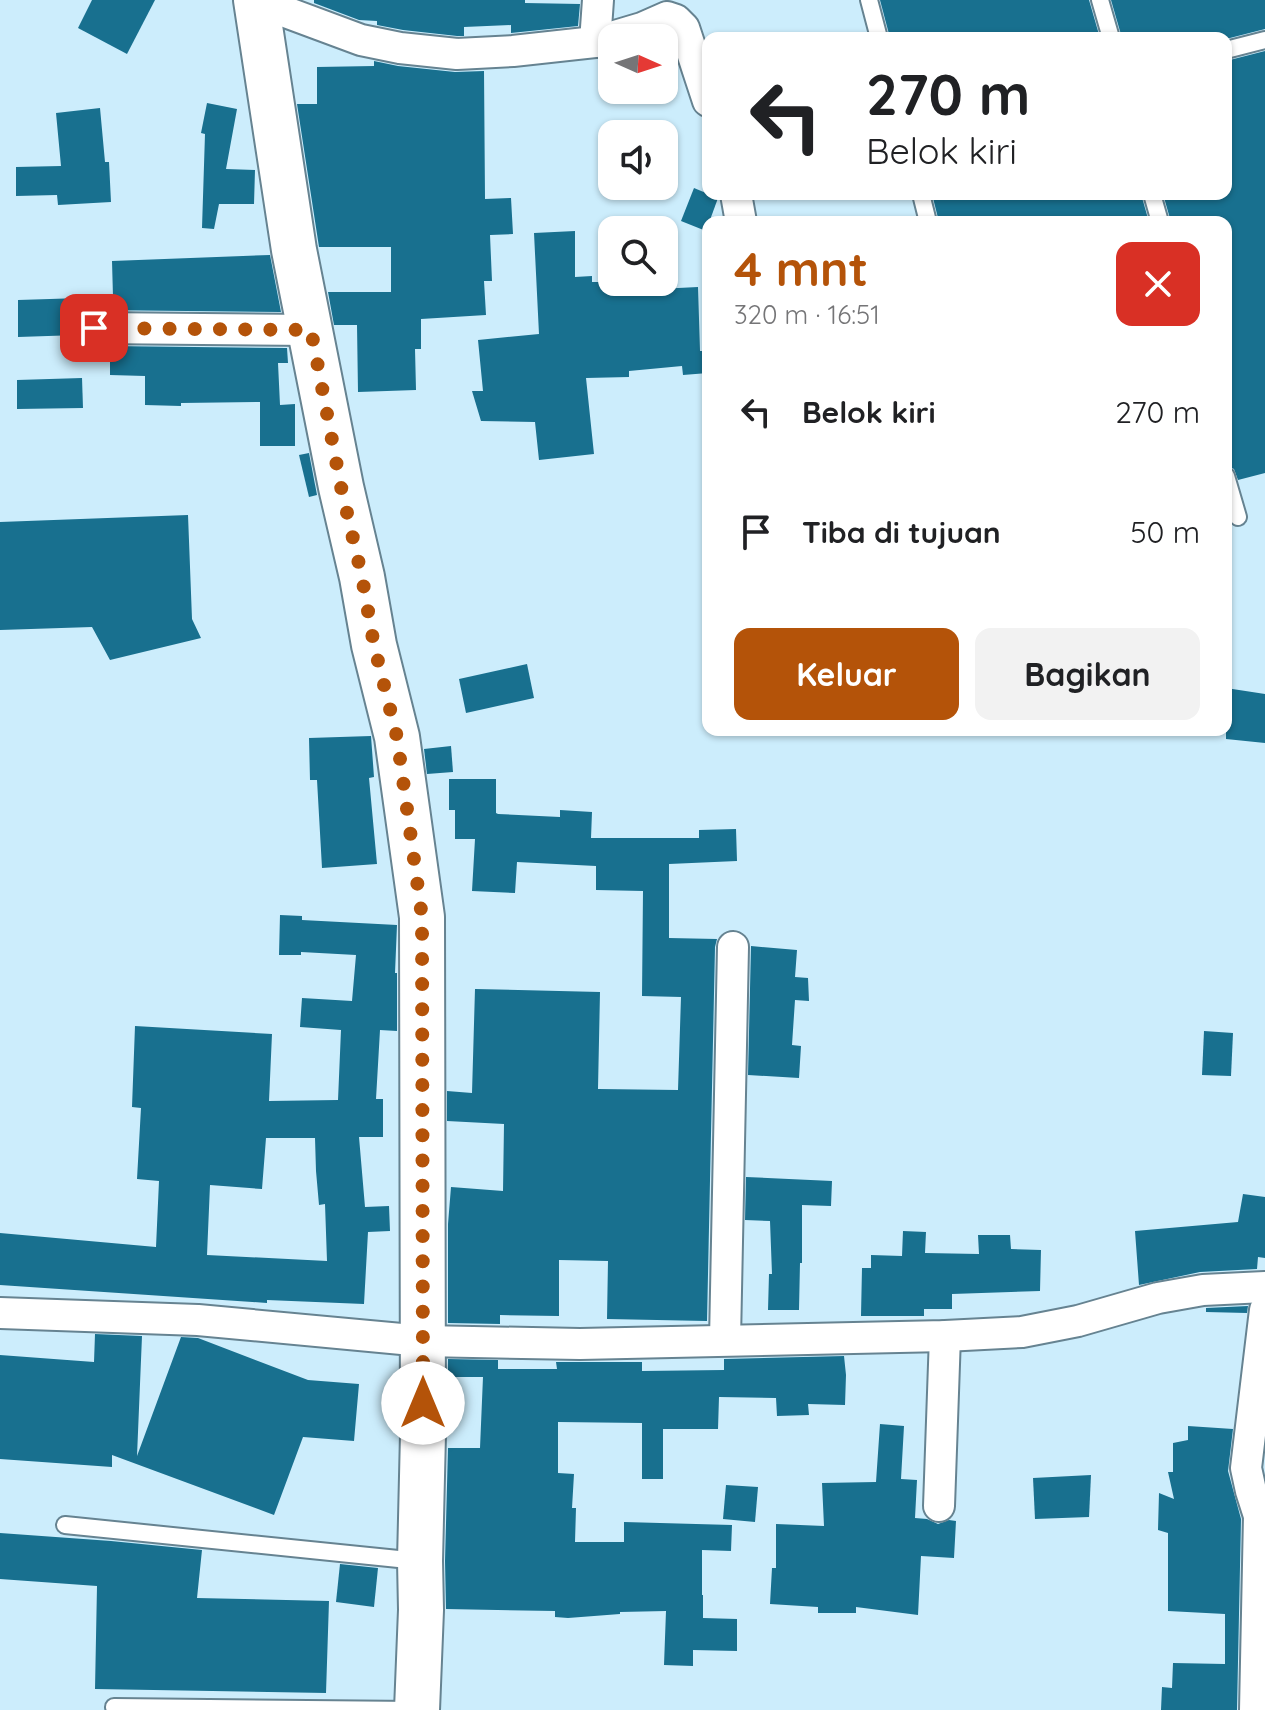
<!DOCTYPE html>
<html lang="id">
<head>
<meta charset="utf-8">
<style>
	body { margin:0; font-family:Quicksand,sans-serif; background:#f2f2f2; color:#202124; height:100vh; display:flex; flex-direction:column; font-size:30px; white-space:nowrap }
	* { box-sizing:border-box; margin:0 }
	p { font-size:26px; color:#757577 }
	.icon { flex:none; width:44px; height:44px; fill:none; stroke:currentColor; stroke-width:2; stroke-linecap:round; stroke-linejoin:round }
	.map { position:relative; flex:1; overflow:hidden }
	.side { position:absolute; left:702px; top:216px; width:530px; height:520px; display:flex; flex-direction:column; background:#fff; border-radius:16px; box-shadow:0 2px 6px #0004 }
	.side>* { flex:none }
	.guide { position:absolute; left:702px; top:32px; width:530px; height:168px; border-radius:16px; box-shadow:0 2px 6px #0004; background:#fff; color:#202124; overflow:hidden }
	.needle { width:52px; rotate:93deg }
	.tools { position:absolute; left:598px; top:24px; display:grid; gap:16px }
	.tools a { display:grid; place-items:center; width:80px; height:80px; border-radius:16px; background:#fff; box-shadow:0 2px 6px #0004; font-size:40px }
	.pin { position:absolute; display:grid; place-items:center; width:68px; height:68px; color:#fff; margin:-34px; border-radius:16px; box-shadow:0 4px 12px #0006 }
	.me { position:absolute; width:88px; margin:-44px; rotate:0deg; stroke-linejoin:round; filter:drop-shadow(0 0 6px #0008) }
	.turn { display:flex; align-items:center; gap:28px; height:168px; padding:0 32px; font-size:36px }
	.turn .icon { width:104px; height:104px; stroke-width:2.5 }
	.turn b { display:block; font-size:56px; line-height:68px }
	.round { display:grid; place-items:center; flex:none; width:84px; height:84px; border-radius:16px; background:#f2f2f2 }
	.headline { display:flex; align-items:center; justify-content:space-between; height:136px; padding:0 32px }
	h1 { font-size:48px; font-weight:800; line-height:60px; color:#b45309 }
	.button { display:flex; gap:16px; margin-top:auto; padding:16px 32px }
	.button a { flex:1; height:92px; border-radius:16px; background:#b45309; color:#fff; font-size:32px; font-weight:800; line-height:92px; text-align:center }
	.button a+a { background:#f2f2f2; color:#202124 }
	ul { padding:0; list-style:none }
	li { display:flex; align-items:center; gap:24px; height:120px; padding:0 32px }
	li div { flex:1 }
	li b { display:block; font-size:30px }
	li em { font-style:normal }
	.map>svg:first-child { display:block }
	.building { fill:#18708f; fill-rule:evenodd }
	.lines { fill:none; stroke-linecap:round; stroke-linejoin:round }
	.lane-casing { stroke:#668391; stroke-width:20 }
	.street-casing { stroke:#668391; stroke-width:34 }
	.secondary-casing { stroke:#668391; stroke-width:48 }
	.lane { stroke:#fff; stroke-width:16 }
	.street { stroke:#fff; stroke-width:30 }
	.secondary { stroke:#fff; stroke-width:44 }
	.route { stroke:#b45309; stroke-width:14; stroke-dasharray:0 25.2 }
</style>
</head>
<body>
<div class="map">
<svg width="1265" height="1710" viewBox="0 0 1265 1710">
	<rect width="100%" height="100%" fill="#ccedfc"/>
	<!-- building -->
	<g class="building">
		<polygon points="92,0 155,0 127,54 78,28"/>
		<polygon points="314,0 525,0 525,3 580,4 578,26 511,33 511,25 464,27 464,36 457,36 403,30 377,25 377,21 359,20 314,3"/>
		<polygon points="880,0 1089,0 1100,38 890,38"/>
		<polygon points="1111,0 1265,0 1265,29 1226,39 1122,38"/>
		<polygon points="1265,51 1265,473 1238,480 1234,469 1226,465 1226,222 1171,222 1163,194 1226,194 1226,61"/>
		<polygon points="374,61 398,66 455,72 484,71 485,199 511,198 513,234 490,235 492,281 484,281 486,315 421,319 421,349 415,349 416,390 358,392 357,325 334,325 328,292 391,292 391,247 319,247 297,104 317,104 317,67 374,66"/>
		<polygon points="207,103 237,109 226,169 255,170 254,204 219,204 214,229 202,228 205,134 201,133"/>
		<polygon points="100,108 105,162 109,162 111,202 58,205 57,195 16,196 16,167 61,166 56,113"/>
		<polygon points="694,188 718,198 706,231 681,221"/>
		<polygon points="932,194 1141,194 1149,222 939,222"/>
		<polygon points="575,231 575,277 592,276 592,282 657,282 658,289 698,287 700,351 708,351 708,373 683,375 682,366 629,371 629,377 586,378 594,454 539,460 535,422 481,421 472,391 483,391 478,340 539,334 534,233"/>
		<polygon points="270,255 281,312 94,310 86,312 79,318 76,327 78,335 18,337 18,300 113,297 112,261"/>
		<polygon points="110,346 287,348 288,363 278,363 280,405 295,404 295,446 260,446 260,402 181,403 181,406 145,405 145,376 110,375"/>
		<polygon points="82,378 83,408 17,409 17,380"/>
		<polygon points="309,453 317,495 309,497 299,455"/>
		<polygon points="188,515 192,619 201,638 110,660 92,627 0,630 0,522"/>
		<polygon points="527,664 534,698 466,713 459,679"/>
		<polygon points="1226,688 1265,694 1265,743 1226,739"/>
		<polygon points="371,736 374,777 369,778 377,864 322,868 317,780 310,780 309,738"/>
		<polygon points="451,746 453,772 427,774 424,749"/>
		<polygon points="449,779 496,779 496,813 498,814 560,817 560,810 592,812 591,838 699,838 699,830 736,829 737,861 669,864 669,938 717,939 715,947 707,1321 607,1319 608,1261 559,1260 559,1316 500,1315 500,1324 448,1323 448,1224 451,1187 503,1191 504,1124 447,1121 447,1091 472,1093 475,989 600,992 598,1089 678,1090 681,997 642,996 643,891 596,890 596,866 517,862 515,893 472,891 475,839 455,839 455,810 449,810"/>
		<path d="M280 915 302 916V920L397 925 395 973H397V1031L380 1030 376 1099H383V1137H359L365 1207 389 1206 390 1231 368 1232 364 1304 267 1300V1303L0 1285V1233L156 1247 159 1181 137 1179 141 1108 132 1107 135 1026 272 1034 269 1101 338 1100 341 1030 300 1027 302 998 352 1001 356 955 301 952V955H279ZM266 1138H315L316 1171 319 1205 325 1204 327 1261 207 1255 210 1185 262 1189Z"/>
		<polygon points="751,946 797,950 795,977 808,978 809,1001 795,1000 792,1045 801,1046 799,1078 748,1075"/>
		<polygon points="1204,1031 1233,1033 1231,1076 1202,1075"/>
		<polygon points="746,1177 832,1181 831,1206 802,1205 802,1263 800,1263 799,1310 768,1310 769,1274 772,1274 770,1221 745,1220"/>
		<polygon points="1243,1194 1265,1197 1265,1258 1258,1257 1257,1269 1200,1272 1139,1285 1135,1231 1238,1222"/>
		<polygon points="903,1231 926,1232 925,1253 979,1254 978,1235 1010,1235 1011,1249 1041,1250 1040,1291 952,1294 952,1309 924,1309 924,1316 861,1316 862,1268 871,1268 871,1255 902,1256"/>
		<polygon points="1248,1306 1247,1313 1206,1312 1206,1308"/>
		<polygon points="95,1334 142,1336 137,1456 181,1337 198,1338 308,1380 359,1384 354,1441 303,1437 274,1515 112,1455 112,1467 0,1459 0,1355 94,1362"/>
		<polygon points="844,1356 846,1375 845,1405 808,1404 809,1415 777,1416 776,1398 719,1397 718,1429 663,1429 663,1479 642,1479 642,1423 558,1422 558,1473 574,1474 572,1508 576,1508 575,1542 624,1542 624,1522 732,1525 731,1551 702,1550 702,1595 703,1595 703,1618 737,1619 737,1651 693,1650 693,1666 664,1665 666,1611 620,1612 620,1614 568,1618 555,1617 555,1611 446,1609 445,1561 448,1448 480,1448 483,1377 448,1377 448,1359 498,1360 498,1369 557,1369 556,1362 642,1362 642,1371 724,1370 724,1359"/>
		<polygon points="880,1424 904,1426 901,1479 917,1480 915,1518 927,1519 938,1524 949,1520 956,1521 954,1558 921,1556 918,1615 856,1607 856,1613 818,1613 818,1607 770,1604 772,1568 776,1568 776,1524 824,1526 822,1483 876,1482"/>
		<polygon points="1188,1426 1233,1429 1228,1471 1241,1519 1237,1710 1161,1710 1162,1687 1172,1688 1173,1663 1225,1664 1225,1614 1168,1611 1168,1533 1158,1530 1159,1493 1174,1499 1168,1472 1173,1472 1173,1443 1188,1440"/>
		<polygon points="1091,1475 1089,1517 1035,1519 1033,1478"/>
		<polygon points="726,1485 758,1487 755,1522 723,1519"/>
		<polygon points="0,1533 111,1541 202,1550 197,1598 329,1601 326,1693 95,1689 97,1586 0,1579"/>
		<polygon points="340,1564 378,1568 374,1607 336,1602"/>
	</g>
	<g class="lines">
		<defs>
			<g id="lane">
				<polyline points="869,0 879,38"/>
				<polyline points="1100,0 1111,38"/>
				<polyline points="1226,50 1265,40"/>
				<polyline points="921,194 928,222"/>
				<polyline points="1152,194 1160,222"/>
				<polyline points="1226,476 1238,517"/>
				<polyline points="65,1525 418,1561"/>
				<polyline points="114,1707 415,1710"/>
			</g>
			<g id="street">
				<polyline points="256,1 361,40 400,48 457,54 513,51 595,42 642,28 667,17 676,20 684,28 708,101"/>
				<polyline points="595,42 598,0"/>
				<polyline points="736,194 741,222"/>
				<polyline points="94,328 311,330"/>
				<polyline points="0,1313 198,1320 423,1341 580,1344 945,1336 1022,1332 1078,1321 1158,1298 1203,1290 1265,1287"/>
				<polyline points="725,1340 733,947"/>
				<polyline points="939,1506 945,1336"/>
				<polyline points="1255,1710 1259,1516 1251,1491 1246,1468 1265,1310"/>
			</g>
			<polyline id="secondary" points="256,0 294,250 341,487 362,577 374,645 397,737 422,917 423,1434 420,1561 421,1610 417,1710"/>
		</defs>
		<!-- lane casing -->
		<use href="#lane" class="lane-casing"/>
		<!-- street casing -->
		<use href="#street" class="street-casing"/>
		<!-- secondary casing -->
		<use href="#secondary" class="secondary-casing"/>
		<!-- lane -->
		<use href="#lane" class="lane"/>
		<!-- street -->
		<use href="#street" class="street"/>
		<!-- secondary -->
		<use href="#secondary" class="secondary"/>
	</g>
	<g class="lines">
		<!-- route -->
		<polyline class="route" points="94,328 311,330 341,487 362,577 374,645 397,737 422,917 423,1403"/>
	</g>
</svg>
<div class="tools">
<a><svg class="needle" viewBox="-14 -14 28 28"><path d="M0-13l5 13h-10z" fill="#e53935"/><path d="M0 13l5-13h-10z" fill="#757577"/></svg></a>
<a><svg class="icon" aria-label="sound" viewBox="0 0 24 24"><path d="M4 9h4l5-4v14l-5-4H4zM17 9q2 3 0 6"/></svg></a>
<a><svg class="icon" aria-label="search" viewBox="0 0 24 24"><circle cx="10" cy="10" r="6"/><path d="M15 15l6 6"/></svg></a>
</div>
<div class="pin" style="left:94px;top:328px;background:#d93025"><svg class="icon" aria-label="arrive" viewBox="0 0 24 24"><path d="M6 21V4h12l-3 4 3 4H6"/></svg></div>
<svg class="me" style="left:423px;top:1403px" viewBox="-20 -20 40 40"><circle r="19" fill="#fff"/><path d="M0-13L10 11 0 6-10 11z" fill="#b45309"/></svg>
<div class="guide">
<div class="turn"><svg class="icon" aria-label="left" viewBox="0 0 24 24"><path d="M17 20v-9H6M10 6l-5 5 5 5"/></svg><div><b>270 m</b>Belok kiri</div></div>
</div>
<section class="side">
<div class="headline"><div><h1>4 mnt</h1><p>320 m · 16:51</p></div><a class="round" style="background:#d93025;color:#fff"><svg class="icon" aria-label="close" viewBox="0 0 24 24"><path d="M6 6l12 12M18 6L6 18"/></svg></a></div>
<ul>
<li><svg class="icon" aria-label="left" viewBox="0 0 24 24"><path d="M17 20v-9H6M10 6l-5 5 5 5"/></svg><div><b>Belok kiri</b></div><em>270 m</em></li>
<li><svg class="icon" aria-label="arrive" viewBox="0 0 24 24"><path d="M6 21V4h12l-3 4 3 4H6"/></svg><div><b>Tiba di tujuan</b></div><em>50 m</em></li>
</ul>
<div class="button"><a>Keluar</a><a>Bagikan</a></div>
</section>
</div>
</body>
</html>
